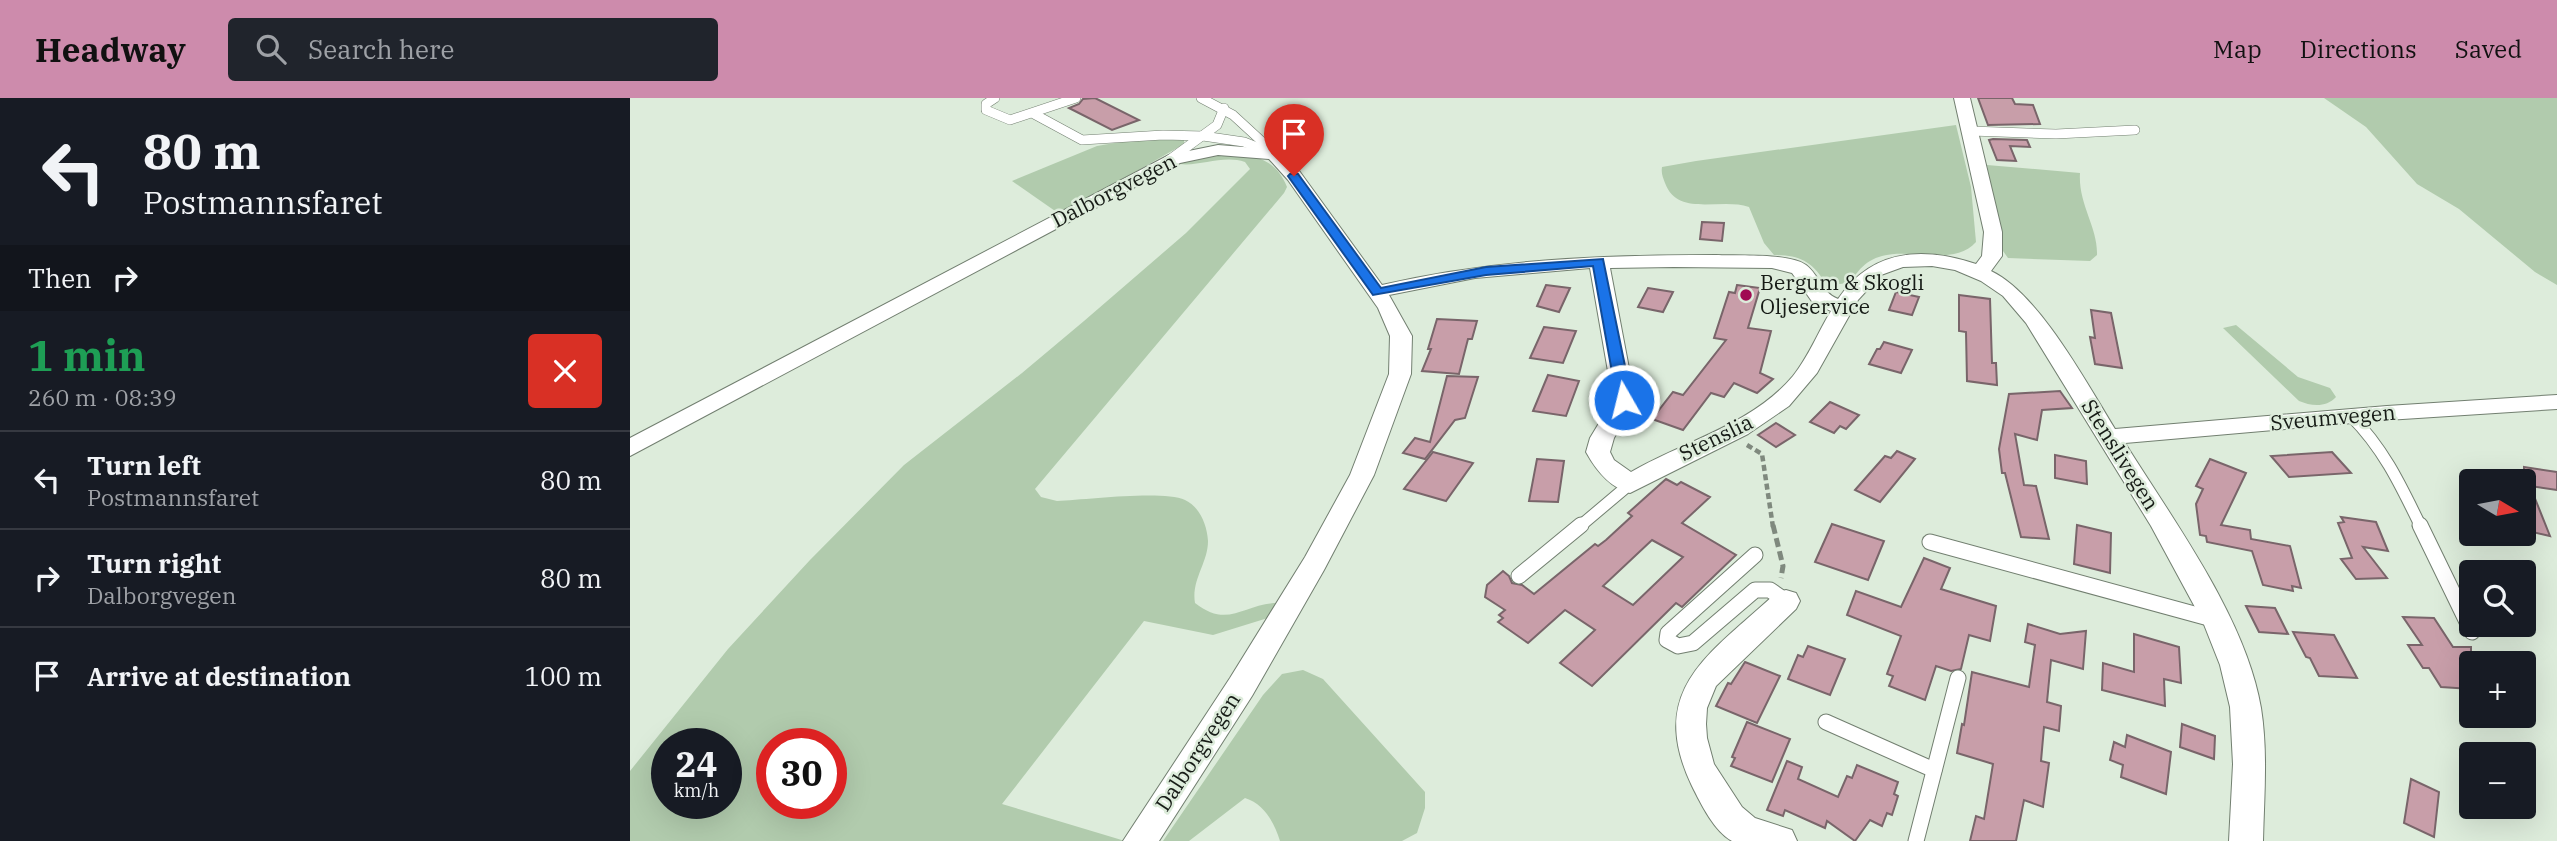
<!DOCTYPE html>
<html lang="en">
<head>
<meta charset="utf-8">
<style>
	body { margin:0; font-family:"IBM Plex Serif",serif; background:#20242c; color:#f1f3f6; height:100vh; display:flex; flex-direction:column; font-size:26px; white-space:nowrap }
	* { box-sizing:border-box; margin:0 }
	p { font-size:23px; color:#9ea1a6 }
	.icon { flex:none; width:38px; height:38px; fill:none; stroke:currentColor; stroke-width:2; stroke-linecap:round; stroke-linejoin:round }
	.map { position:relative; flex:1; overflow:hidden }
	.details { display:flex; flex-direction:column; background:#171b24; width:630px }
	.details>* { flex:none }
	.hud { background:#171b24; color:#f1f3f6; overflow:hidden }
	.needle { width:46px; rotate:100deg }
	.fabs { position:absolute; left:1829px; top:371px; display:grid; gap:14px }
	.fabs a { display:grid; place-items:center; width:77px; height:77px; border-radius:7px; background:#171b24; box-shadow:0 7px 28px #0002; font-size:35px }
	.speed { position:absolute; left:21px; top:630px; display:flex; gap:14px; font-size:35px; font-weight:700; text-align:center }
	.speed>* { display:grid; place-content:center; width:91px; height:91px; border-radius:50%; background:#171b24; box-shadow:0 7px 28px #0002; line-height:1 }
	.speed small { font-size:18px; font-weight:400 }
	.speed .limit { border:10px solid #d22; background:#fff; color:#111 }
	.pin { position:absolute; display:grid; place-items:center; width:60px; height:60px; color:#fff; margin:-72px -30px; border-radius:50% 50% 50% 0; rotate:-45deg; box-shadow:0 0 7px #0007 }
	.pin .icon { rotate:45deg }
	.me { position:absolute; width:77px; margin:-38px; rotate:352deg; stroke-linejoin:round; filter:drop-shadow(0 0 5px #0008) }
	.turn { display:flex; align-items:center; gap:24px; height:147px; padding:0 28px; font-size:32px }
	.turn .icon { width:91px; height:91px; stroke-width:2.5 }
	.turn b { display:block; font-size:49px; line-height:60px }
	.then { display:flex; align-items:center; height:66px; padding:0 28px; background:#0003; gap:14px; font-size:26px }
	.round { display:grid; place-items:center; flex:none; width:74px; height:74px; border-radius:7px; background:#20242c }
	.head { display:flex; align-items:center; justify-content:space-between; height:119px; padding:0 28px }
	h1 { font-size:42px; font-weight:800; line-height:52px; color:#1e9e55 }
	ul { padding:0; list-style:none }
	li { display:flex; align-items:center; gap:21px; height:98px; padding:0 28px; border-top:2px solid #363941 }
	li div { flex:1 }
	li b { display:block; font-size:26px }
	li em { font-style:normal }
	header { display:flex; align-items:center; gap:42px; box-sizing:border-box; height:98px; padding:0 35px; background:#cd8bac; color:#111 }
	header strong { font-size:33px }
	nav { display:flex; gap:38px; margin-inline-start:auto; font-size:24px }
	.search { width:490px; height:63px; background:#20242c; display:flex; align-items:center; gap:18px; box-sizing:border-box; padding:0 24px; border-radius:7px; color:#9ea1a6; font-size:26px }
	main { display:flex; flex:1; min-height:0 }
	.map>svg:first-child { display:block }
	.green { fill:#b1cbad; fill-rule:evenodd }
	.building { fill:#c89ea9; stroke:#79656a; stroke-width:2; fill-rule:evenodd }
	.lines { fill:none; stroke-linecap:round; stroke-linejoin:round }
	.service-far2-casing { stroke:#727f70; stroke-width:10 }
	.service-far1-casing { stroke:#727f70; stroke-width:13 }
	.service-casing { stroke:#727f70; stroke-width:17 }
	.minor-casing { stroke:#727f70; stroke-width:2 }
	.path-far1 { stroke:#7f897e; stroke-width:4.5; stroke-dasharray:6 3.5; stroke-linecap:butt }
	.path { stroke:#7f897e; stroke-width:5; stroke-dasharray:9 4.5; stroke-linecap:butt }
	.service-far2 { stroke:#fff; stroke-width:9 }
	.service-far1 { stroke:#fff; stroke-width:11 }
	.service { stroke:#fff; stroke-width:15 }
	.minor { fill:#fff; fill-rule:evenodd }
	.route { fill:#1a73e8; stroke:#114b97; stroke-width:2 }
	.poi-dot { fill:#a00b52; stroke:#ddecdb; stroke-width:2.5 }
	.labels { text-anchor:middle; stroke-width:5; stroke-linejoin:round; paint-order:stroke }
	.street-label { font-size:21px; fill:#161b16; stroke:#ddecdb }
	.poi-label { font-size:21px; fill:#161b16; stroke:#ddecdb; text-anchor:start }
</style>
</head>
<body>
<header>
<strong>Headway</strong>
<div class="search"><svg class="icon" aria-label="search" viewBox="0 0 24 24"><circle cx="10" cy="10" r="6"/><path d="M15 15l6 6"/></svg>Search here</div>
<nav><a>Map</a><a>Directions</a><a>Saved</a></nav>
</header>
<main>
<section class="details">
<div class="hud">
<div class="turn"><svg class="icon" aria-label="left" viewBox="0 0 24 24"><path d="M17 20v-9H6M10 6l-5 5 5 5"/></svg><div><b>80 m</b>Postmannsfaret</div></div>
<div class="then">Then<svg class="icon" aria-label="right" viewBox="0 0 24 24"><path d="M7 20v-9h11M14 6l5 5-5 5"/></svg></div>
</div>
<div class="head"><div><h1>1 min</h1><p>260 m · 08:39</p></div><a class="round" style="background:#d93025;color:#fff"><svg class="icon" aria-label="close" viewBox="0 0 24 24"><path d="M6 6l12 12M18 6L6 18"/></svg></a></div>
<ul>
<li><svg class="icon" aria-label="left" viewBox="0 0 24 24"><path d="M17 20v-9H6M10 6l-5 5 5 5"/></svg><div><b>Turn left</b><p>Postmannsfaret</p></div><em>80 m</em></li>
<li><svg class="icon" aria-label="right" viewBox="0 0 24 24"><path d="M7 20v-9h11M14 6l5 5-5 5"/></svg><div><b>Turn right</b><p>Dalborgvegen</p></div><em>80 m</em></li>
<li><svg class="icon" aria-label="arrive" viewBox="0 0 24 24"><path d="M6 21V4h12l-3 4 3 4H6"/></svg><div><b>Arrive at destination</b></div><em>100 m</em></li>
</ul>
</section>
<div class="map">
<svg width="1927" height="743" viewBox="0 0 1927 743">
	<rect width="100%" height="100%" fill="#ddecdb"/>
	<!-- green -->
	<g class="green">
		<polygon points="1694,0 1927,0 1927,187 1905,174 1829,111 1787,86 1736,29"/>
		<path d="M1326 27 1341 89 1346 144C1321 172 1271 144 1240 163 1220 175 1226 193 1194 183 1181 162 1167 157 1144 157L1134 145 1119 109C1091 99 1048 120 1035 85 1033 79 1031 76 1032 69L1066 63Z"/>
		<polygon points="514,40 554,42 554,46 446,108 428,115 382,83 467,48"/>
		<path d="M581 55C613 56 643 54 657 89L654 95 405 391 411 399 427 403C456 402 532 392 555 402 570 409 577 427 578 443 578 465 561 482 565 505 599 532 615 504 649 505L641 519 583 537 514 523 372 706 495 743H0V673L98 551 180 462 274 367 392 275 454 223 556 135 620 71 615 64C591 56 566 71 544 65ZM37 646H96V705H37ZM142 646H201V705H142Z"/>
		<path d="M1357 67 1450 75C1448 106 1468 129 1467 157L1460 163 1378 160 1373 153Z"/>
		<path d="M1606 227 1668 279 1700 290 1706 299C1696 310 1681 308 1669 303L1593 230Z"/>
		<path d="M673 572 693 581 795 694V710L787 735 772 743H650C644 724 634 706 615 700L559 743H533L633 597 652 576Z"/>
	</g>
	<!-- building -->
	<g class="building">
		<polygon points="465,0 509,22 482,32 439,10 449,6 453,1"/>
		<polygon points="1348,0 1382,0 1385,6 1403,7 1410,26 1358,27"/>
		<polygon points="1363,41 1397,42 1400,49 1380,48 1386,63 1367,62 1359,42"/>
		<polygon points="1072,124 1094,125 1092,143 1070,141"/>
		<polygon points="916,187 940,190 929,214 907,208"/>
		<polygon points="1107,187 1130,190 1118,230 1141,233 1130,275 1143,281 1127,295 1104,285 1094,299 1081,295 1053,332 1022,321 1043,294 1053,297 1096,242 1084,240 1099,194 1105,195"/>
		<polygon points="1018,190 1043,194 1033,214 1008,209"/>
		<polygon points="1266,194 1289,199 1282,217 1259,212"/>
		<polygon points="1329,197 1360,201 1362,265 1366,265 1367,287 1337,283 1336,234 1329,233"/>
		<polygon points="1461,212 1481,215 1492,270 1465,266 1460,239 1465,240"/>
		<polygon points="807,221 847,223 842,241 838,241 829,276 792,273 801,251 798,251"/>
		<polygon points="914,229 946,233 933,265 900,260"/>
		<polygon points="1254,244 1282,252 1271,275 1239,266 1247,251 1250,251"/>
		<polygon points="918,277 949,283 936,318 903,313"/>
		<polygon points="817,278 848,279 835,320 825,322 795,361 773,355 785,340 800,344"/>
		<polygon points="1430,293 1442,310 1412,312 1407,342 1385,336 1394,387 1406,388 1419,441 1391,439 1375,375 1372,375 1369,351 1379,296"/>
		<polygon points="1200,304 1229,317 1216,331 1210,328 1204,335 1180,324"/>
		<polygon points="1146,325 1165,337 1146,349 1128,337"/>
		<polygon points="1267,353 1285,361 1250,404 1225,392 1255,358 1261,360"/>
		<polygon points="803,354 843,365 816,403 774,391"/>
		<polygon points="1702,354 1721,375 1659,379 1641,358"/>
		<polygon points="1425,357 1456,363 1457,386 1425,380"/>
		<polygon points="907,361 934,363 928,404 899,403"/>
		<polygon points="1580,361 1616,375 1591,427 1620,432 1621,441 1660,448 1671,490 1662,488 1663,493 1633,487 1622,453 1577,444 1576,438 1570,437 1566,406 1573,391 1566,388"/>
		<polygon points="1894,369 1927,374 1927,392 1900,388 1920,438 1894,432"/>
		<path d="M1036 381 1047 387 1051 384 1080 399 1052 425 1106 457 1052 509 1046 505 962 588 930 565 965 532 935 512 898 545 868 524 873 520 869 517 875 512 855 499 857 487 873 473 879 478 882 485 892 487 904 496 965 446 968 448 976 442 1002 418 998 415ZM1022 442 1053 459 1003 507 973 488Z"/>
		<polygon points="1711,419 1746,424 1758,453 1733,449 1757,480 1726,481 1711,461 1722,460 1708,425 1714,424"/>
		<polygon points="1202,426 1254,443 1238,482 1185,464"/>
		<polygon points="1447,427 1481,435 1480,475 1444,466"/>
		<polygon points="1294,460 1320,470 1311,491 1366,508 1360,543 1339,537 1331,571 1321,573 1306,568 1295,602 1259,588 1263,578 1257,576 1271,538 1217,517 1226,493 1271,509"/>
		<polygon points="1616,508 1645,510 1658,536 1629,534"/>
		<polygon points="1773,519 1804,520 1823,549 1841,549 1841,591 1811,589 1799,570 1793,570 1778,547 1792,547"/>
		<polygon points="1398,526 1430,536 1456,533 1453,571 1421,562 1417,604 1431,608 1429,633 1414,629 1411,663 1419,665 1413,709 1394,702 1386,743 1340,743 1346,718 1354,721 1363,666 1327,655 1332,626 1334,627 1342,574 1399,589 1405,547 1395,544"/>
		<polygon points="1663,534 1704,537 1727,580 1689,578 1680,560 1676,559"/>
		<polygon points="1504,536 1549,549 1551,585 1534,581 1535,608 1472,592 1473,565 1504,574"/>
		<polygon points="1178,548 1215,561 1200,597 1158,581 1168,557 1173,559"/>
		<polygon points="1115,564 1150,578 1127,625 1086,608 1098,585 1101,586"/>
		<polygon points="1117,624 1160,641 1142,684 1101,668 1105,660 1102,659"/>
		<polygon points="1552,626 1585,638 1584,661 1550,649"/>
		<polygon points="1497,637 1541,654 1536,696 1491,679 1493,667 1480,662 1484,644 1495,649"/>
		<polygon points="1157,663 1172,669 1168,681 1208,699 1217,678 1222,680 1227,667 1268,684 1264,696 1268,698 1262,717 1257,715 1252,728 1240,722 1225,743 1197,723 1195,730 1155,712 1153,718 1137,712"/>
		<polygon points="1781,681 1809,694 1804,739 1774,725"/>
	</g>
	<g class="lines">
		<defs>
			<g id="service-far2">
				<polyline points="365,0 356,6 356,12 380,22 446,0"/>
				<polyline points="571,0 603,17 639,50"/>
				<polyline points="404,16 452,42 533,37 573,38 614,44 644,56"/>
				<polyline points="1341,33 1426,36 1505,32"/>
				<polyline points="535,65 587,27 594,10"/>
			</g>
			<g id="service-far1">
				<path d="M1721 318C1754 351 1771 388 1791 429"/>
				<polyline points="949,429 1000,386"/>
			</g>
			<g id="service">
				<polyline points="1790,427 1842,534"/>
				<polyline points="1300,444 1586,522"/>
				<polyline points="1125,457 1038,535 1037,542 1048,548 1063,545 1125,492 1140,492 1156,503"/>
				<polyline points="889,478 951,427"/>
				<polyline points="1196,624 1304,672"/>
				<polyline points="1286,743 1328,580"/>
			</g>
			<g id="minor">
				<path d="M1324 0H1340L1372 134V158L1361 173C1409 196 1456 284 1485 331L1757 308 1927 297V311L1757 322 1495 345C1543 422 1616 520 1631 610 1638 654 1634 699 1633 743H1599L1603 666 1600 609 1590 567 1573 524 1521 428 1396 225 1373 198 1351 183 1325 172 1302 168 1273 169 1251 177 1228 202 1187 275 1159 308 1118 336 1000 395C979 389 966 372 956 354L960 340 983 302 960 170 845 180 759 197 782 238 781 276 744 377 694 472 622 598 529 743H493L600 580 675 459 720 377 759 276 760 238 748 210 658 82 639 61 588 57 550 65 0 358V340L539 57 588 47 650 52 670 74 752 187C863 161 973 157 1086 157 1107 158 1160 155 1176 167 1190 178 1191 194 1208 201 1242 151 1292 148 1346 166L1352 158 1354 134ZM1044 169 1142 170 1162 175 1183 205 1201 213C1188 234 1179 258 1163 278 1122 327 1054 343 1001 374L984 362 980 354 984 340 1005 302 980 170Z"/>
				<path d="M1156 492 1166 495 1170 503 1166 511 1086 588 1077 610 1076 626 1077 640 1084 666 1112 709 1125 720 1162 732 1167 743H1102C1084 733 1071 706 1062 688 1015 590 1082 555 1146 495Z"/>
			</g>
		</defs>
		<!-- service-far2 casing -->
		<use href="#service-far2" class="service-far2-casing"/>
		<!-- service-far1 casing -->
		<use href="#service-far1" class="service-far1-casing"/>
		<!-- service casing -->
		<use href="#service" class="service-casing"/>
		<!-- minor casing -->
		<use href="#minor" class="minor-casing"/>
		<!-- path-far1 -->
		<polyline class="path-far1" points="1117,347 1132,356 1143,429"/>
		<!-- path -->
		<polyline class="path" points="1143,427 1153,468 1151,480"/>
		<!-- service-far2 -->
		<use href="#service-far2" class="service-far2"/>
		<!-- service-far1 -->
		<use href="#service-far1" class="service-far1"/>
		<!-- service -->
		<use href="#service" class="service"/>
		<!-- minor -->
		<use href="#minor" class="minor"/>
	</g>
	<!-- route -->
	<polygon class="route" points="660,76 668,76 751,190 856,169 973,161 1002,302 999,305 989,305 987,302 963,168 856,177 743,197 658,78"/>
	<!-- markers -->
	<circle class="poi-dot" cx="1116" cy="197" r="7"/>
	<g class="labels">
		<!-- street labels -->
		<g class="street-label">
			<text transform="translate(484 93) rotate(-27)" y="7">Dalborgvegen</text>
			<text transform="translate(1703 320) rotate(-5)" y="7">Sveumvegen</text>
			<text transform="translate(1086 340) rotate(-26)" y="7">Stenslia</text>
			<text transform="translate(1490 357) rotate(58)" y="7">Stenslivegen</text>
			<text transform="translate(568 654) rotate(-57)" y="7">Dalborgvegen</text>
		</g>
		<!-- poi labels -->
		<g class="poi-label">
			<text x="1130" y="192">Bergum &amp; Skogli<tspan x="1130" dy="24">Oljeservice</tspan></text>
		</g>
	</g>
</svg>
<div class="fabs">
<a><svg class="needle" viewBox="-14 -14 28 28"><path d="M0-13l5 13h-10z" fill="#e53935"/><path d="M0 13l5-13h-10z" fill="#9ea1a6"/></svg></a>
<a><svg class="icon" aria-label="search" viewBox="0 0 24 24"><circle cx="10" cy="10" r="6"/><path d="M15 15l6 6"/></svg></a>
<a>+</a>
<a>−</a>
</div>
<div class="speed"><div>24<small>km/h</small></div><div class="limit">30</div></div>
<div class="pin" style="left:664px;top:78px;background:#d93025"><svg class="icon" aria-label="arrive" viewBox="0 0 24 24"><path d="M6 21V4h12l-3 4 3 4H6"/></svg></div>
<svg class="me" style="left:994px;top:302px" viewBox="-20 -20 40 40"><circle r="17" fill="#1a73e8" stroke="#fff" stroke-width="3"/><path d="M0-11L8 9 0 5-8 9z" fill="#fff"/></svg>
</div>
</main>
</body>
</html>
